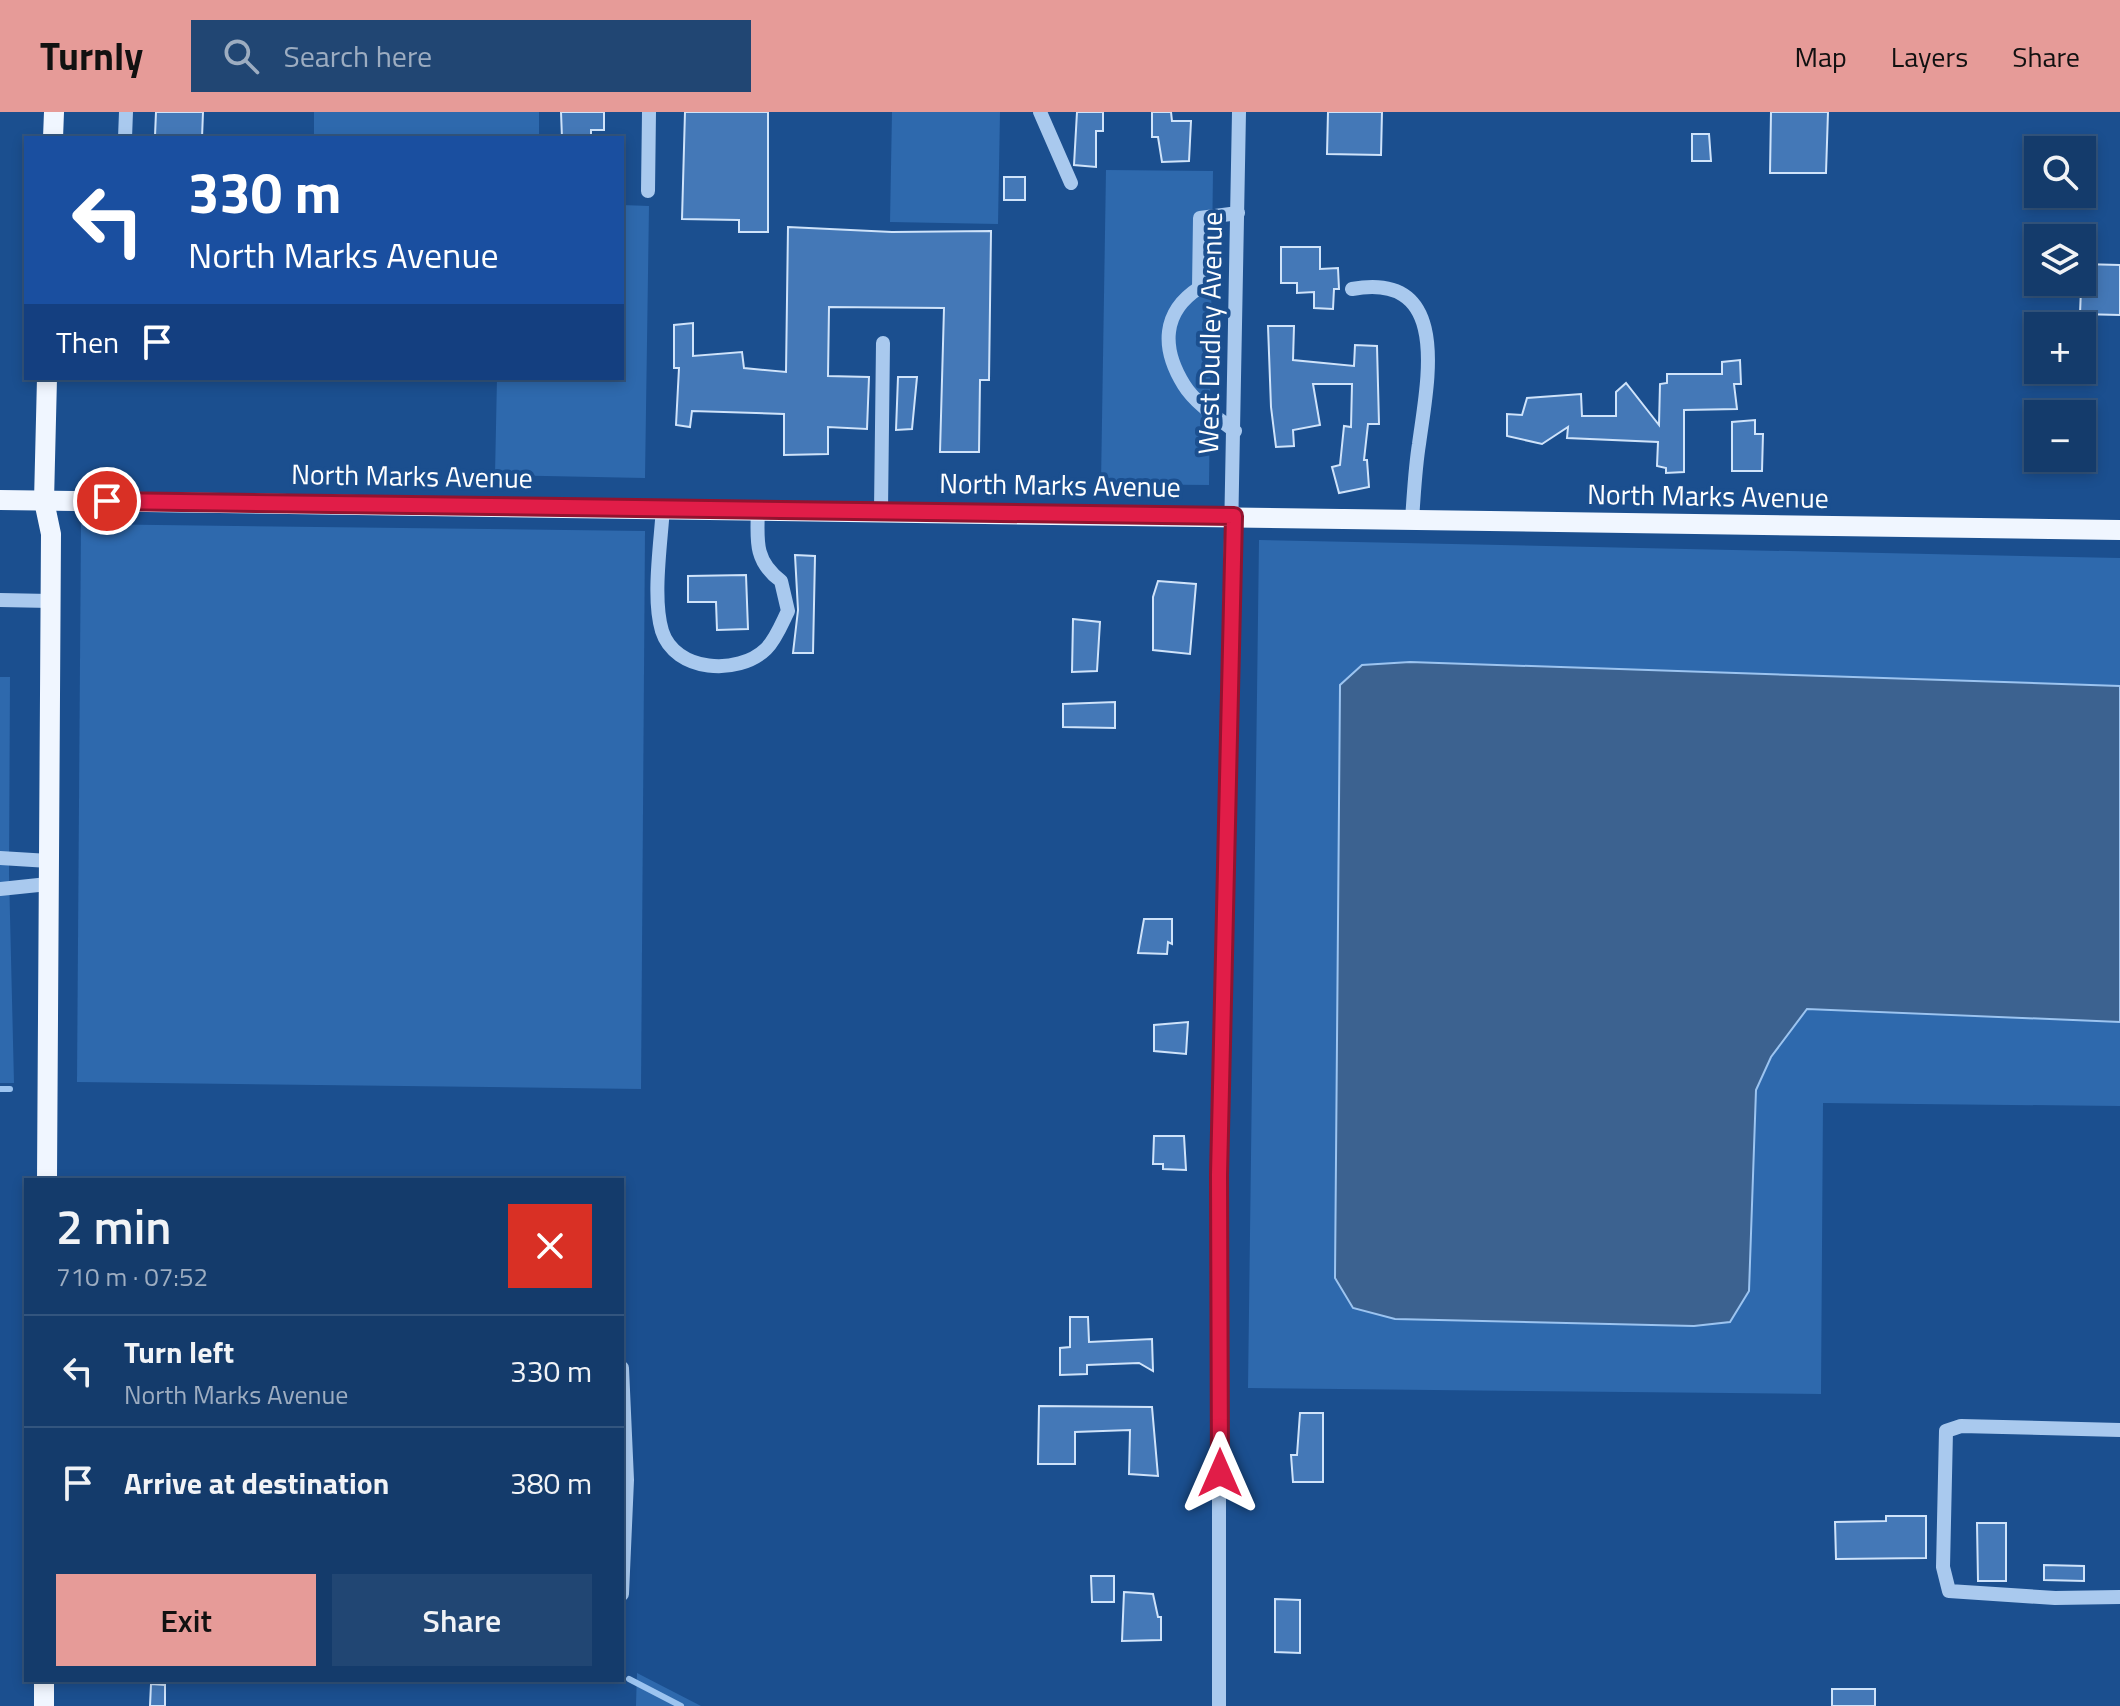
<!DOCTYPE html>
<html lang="en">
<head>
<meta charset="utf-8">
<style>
	body { margin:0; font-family:"Titillium Web",sans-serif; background:#214673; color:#f1f3f6; height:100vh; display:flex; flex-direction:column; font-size:30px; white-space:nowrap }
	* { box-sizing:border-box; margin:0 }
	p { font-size:26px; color:#9dadc1 }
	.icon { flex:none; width:44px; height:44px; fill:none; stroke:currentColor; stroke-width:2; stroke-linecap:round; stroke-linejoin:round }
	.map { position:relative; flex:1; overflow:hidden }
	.details { position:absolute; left:24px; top:1066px; width:600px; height:504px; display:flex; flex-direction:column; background:#143b6b; border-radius:0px; box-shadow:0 4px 12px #0003,0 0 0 2px #33557e }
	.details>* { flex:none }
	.hud { position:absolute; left:24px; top:24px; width:600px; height:244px; border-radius:0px; box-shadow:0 4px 12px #0003,0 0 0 2px #33557e; background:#1a4fa0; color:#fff; overflow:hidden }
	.fabs { position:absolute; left:2024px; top:24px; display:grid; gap:16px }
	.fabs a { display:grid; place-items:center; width:72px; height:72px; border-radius:0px; background:#143b6b; box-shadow:0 4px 12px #0003,0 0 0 2px #33557e; font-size:40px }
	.pin { position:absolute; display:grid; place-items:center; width:68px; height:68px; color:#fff; margin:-34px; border:4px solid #fff; border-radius:50%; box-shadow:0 2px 8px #0007 }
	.me { position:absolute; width:88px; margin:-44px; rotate:0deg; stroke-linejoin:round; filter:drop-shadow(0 0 6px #0008) }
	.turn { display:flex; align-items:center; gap:28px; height:168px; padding:0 32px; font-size:36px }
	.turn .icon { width:104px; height:104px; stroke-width:2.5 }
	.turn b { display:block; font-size:56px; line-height:68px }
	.then { display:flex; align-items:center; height:76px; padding:0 32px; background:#0003; gap:16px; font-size:30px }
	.round { display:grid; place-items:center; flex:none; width:84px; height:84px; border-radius:0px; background:#214673 }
	.summary { display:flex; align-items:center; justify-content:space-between; height:136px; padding:0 32px }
	h1 { font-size:48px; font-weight:600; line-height:60px }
	.primary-button { display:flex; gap:16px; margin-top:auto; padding:16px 32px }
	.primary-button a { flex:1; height:92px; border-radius:0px; background:#e69b98; color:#111; font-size:32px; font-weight:600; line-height:92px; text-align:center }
	.primary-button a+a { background:#214673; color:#f1f3f6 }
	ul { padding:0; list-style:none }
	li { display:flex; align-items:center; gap:24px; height:112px; padding:0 32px; border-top:2px solid #33557e }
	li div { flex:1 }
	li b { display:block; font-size:30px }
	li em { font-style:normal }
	header { display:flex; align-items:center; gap:48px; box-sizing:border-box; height:112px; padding:0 40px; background:#e69b98; color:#111 }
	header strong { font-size:38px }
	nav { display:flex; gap:44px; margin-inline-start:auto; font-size:28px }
	.search { width:560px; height:72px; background:#214673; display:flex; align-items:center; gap:20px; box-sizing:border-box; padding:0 28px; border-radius:0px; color:#9dadc1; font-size:30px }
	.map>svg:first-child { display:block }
	.green { fill:#2e69ad }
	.water { fill:#3c6290; stroke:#9cc4f0; stroke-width:2 }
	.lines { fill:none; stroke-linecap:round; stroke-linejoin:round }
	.stream { stroke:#9cc4f0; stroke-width:6 }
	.building { fill:#4478b7; stroke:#cfe3fa; stroke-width:2 }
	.minor { stroke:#a9c9ee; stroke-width:14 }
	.major { stroke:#f0f6ff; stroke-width:20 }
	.route-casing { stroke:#92132f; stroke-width:20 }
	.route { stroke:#e11d48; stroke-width:14 }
	.labels { text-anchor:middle; stroke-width:8; stroke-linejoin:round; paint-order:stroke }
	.street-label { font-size:28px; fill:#fff; stroke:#1b4f8f }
</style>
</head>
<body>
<header>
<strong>Turnly</strong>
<div class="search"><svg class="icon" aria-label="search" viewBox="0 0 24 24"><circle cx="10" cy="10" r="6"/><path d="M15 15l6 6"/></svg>Search here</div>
<nav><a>Map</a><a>Layers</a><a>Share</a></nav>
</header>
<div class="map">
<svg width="2120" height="1594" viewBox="0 0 2120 1594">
	<rect width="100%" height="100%" fill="#1b4f8f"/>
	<!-- green -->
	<g class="green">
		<rect x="314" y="0" width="225" height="26"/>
		<polygon points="892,0 1000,0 998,112 890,110"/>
		<polygon points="1106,58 1213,59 1209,373 1101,372"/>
		<polygon points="622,93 649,94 645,366 495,363 497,266 622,266"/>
		<polygon points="81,412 645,419 641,977 77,970"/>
		<polygon points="1259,428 2120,446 2120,994 1823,991 1821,1282 1248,1276"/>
		<polygon points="0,565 10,565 9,762 14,971 0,971"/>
		<polygon points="637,1561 701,1594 636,1594"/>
	</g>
	<!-- water -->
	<polygon class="water" points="1410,550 2120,574 2120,910 1807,897 1771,945 1756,978 1749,1179 1730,1210 1694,1214 1395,1207 1353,1196 1335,1166 1340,573 1362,553"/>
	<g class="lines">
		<!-- stream -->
		<g class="stream">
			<polyline points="0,977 10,977"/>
			<polyline points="629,1567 681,1594"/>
		</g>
	</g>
	<!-- building -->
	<g class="building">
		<polygon points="156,0 203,0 202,26 155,24"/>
		<polygon points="561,0 604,0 604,18 591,18 591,26 562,26"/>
		<polygon points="685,0 768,0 768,120 739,120 739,108 682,107"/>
		<polygon points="1077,0 1103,0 1103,19 1096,19 1096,55 1074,53"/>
		<polygon points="1152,0 1171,0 1172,9 1191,9 1189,49 1162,50 1158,25 1152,25"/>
		<polygon points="1328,0 1382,0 1381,43 1327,42"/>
		<polygon points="1771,0 1828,0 1826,61 1770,61"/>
		<polygon points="1692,22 1709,22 1711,49 1692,49"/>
		<rect x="1004" y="65" width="21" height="23"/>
		<polygon points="788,115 892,120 991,119 989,268 980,268 979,340 940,340 944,196 829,195 828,264 869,265 867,317 828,315 828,342 784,343 784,302 692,299 690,315 676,313 679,256 674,256 674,213 693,211 693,244 742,240 744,256 786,260"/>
		<polygon points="1281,135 1320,135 1320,157 1338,156 1339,177 1334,177 1333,197 1314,196 1314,180 1297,181 1297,171 1281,171"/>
		<polygon points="2082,152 2120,153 2120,203 2080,202"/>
		<polygon points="1268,214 1294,214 1293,248 1354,254 1355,233 1377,234 1379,312 1368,312 1364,348 1367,348 1369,375 1339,381 1332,355 1340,353 1344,314 1351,315 1352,272 1313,272 1320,313 1293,318 1294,334 1276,335 1271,295"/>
		<polygon points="1740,248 1741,272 1734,272 1737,297 1684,298 1684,360 1666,361 1666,356 1657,354 1658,330 1567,326 1568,315 1542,332 1507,324 1507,302 1522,303 1527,286 1581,282 1582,304 1616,304 1616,280 1626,271 1659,313 1660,272 1667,271 1667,262 1722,262 1722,250"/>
		<polygon points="898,265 917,265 912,317 896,318"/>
		<polygon points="1755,308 1755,322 1763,322 1762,359 1732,359 1732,310"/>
		<polygon points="795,443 815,444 813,541 793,541 798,498"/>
		<polygon points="746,463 748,517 717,518 716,490 688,490 688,464"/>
		<polygon points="1158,469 1196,472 1190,542 1153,538 1153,485"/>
		<polygon points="1073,507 1100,510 1097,559 1072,560"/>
		<polygon points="1115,590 1115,616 1063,615 1063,592"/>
		<polygon points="1144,807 1172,807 1172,832 1168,830 1167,842 1138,841"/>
		<polygon points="1188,910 1186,942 1154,939 1154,913"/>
		<polygon points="1154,1024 1184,1024 1186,1058 1163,1057 1163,1052 1153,1052"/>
		<polygon points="1070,1205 1088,1205 1089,1230 1152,1227 1153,1259 1139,1251 1087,1253 1087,1262 1060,1263 1060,1236 1070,1235"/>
		<polygon points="1039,1294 1152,1295 1158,1364 1129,1362 1130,1318 1075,1320 1075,1352 1038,1352"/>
		<polygon points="1300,1301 1323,1301 1323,1370 1293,1370 1291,1343 1297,1343"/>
		<polygon points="1886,1404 1926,1404 1926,1446 1836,1447 1835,1410 1886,1409"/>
		<polygon points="1977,1411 2006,1411 2006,1469 1978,1469"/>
		<polygon points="2044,1453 2084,1454 2084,1469 2044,1468"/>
		<polygon points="1091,1464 1114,1464 1114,1490 1092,1490"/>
		<polygon points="1124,1480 1153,1482 1158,1505 1161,1505 1161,1528 1122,1529"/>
		<polygon points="1275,1487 1300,1488 1300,1541 1275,1540"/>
		<polygon points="151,1572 165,1573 165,1594 150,1594"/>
		<rect x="1832" y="1577" width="43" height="17"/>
	</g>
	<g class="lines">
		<!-- minor -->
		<g class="minor">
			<polyline points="1040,0 1071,71"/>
			<polyline points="125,26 126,0"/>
			<polyline points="648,79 649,0"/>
			<path d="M1352 177C1453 159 1427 271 1419 332 1415 357 1414 382 1412 407"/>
			<path d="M1235 319C1219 307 1195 291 1184 273 1161 236 1162 200 1199 176L1200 106 1238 101"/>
			<path d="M663 395C661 430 652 486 662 519 675 560 738 564 766 537 776 527 782 511 788 499L781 469C754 449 757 428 758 397"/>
			<polyline points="881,398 883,231"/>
			<polyline points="0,488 50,489"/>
			<polyline points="0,746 49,749"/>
			<polyline points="0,777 48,772"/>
			<polyline points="622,1256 627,1368 622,1482"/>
			<polyline points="2120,1318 1961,1314 1946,1319 1943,1455 1949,1479 2055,1486 2120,1485"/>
			<polyline points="1219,1594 1219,1063 1239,0"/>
		</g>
		<!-- major -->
		<g class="major">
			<polyline points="53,26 54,0"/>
			<polyline points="0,388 2120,418"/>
			<polyline points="47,1068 51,422 44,389 47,266"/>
			<polyline points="44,1594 44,1568"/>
		</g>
	</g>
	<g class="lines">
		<defs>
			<polyline id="route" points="107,389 1234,404 1219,1063 1220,1361"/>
		</defs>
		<!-- route casing -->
		<use href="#route" class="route-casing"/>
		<!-- route -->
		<use href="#route" class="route"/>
	</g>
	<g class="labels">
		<!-- street labels -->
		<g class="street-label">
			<text transform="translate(1210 221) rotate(-89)" y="10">West Dudley Avenue</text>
			<text transform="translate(412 364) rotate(1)" y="10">North Marks Avenue</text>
			<text transform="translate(1060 373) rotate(1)" y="10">North Marks Avenue</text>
			<text transform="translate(1708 384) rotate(1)" y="10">North Marks Avenue</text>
		</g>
	</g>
</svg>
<div class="fabs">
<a><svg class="icon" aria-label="search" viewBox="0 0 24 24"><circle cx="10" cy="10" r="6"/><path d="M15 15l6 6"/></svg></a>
<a><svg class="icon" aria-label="layers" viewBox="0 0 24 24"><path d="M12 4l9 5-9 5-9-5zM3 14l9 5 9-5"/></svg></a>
<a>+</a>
<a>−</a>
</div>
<div class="pin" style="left:107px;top:389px;background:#d93025"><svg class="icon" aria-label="arrive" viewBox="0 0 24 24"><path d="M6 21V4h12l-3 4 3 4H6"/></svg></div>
<svg class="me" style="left:1220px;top:1361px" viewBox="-20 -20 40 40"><path d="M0-17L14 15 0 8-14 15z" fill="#e11d48" stroke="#fff" stroke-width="4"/></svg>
<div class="hud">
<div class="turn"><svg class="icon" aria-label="left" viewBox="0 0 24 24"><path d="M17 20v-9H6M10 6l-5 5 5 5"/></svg><div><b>330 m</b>North Marks Avenue</div></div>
<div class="then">Then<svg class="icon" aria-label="arrive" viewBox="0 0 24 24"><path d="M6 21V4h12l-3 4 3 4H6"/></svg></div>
</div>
<section class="details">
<div class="summary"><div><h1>2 min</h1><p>710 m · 07:52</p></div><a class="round" style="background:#d93025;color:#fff"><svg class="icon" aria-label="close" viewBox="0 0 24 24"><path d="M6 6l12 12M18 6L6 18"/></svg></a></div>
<ul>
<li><svg class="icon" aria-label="left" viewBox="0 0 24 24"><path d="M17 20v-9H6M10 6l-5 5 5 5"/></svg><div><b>Turn left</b><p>North Marks Avenue</p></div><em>330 m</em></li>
<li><svg class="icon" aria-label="arrive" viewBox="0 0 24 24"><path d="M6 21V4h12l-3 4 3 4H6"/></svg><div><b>Arrive at destination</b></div><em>380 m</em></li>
</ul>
<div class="primary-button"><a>Exit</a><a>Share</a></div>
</section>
</div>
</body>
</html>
